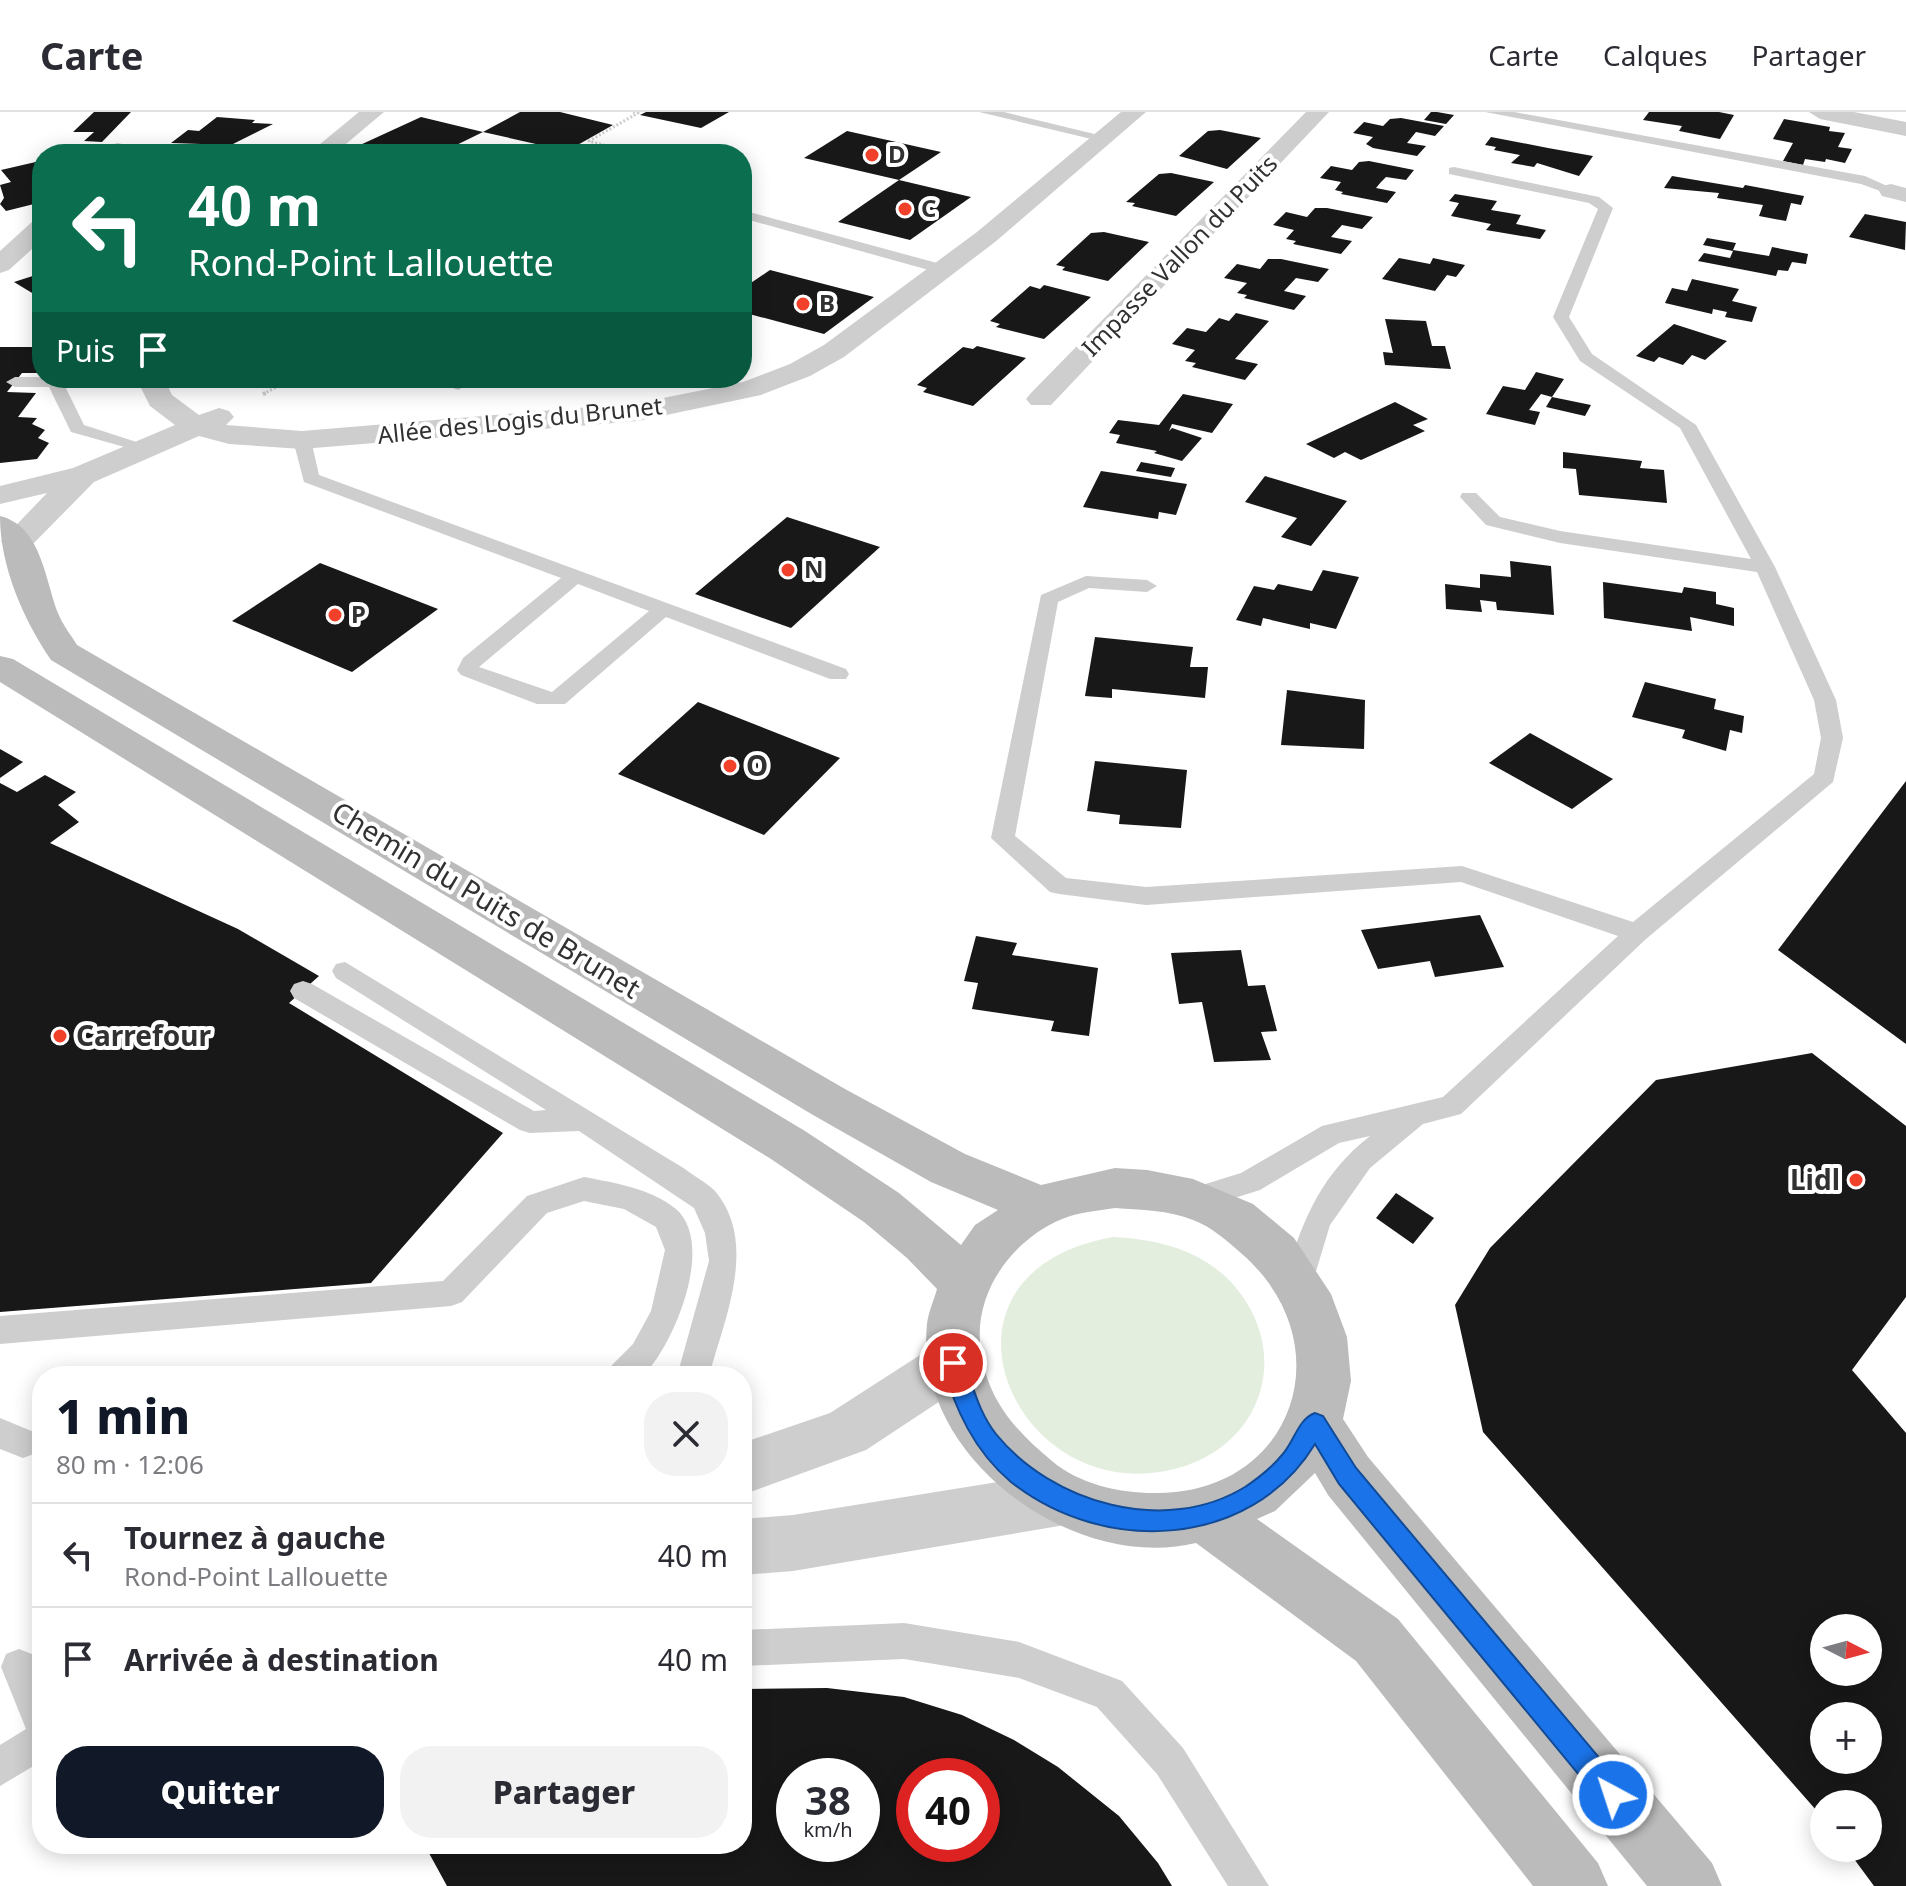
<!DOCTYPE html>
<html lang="fr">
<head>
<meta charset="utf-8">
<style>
	body { margin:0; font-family:"Noto Sans",sans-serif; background:#f2f2f3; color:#2b2b33; height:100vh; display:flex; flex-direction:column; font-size:30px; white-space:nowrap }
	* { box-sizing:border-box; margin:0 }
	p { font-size:26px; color:#7c7c81 }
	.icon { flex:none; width:44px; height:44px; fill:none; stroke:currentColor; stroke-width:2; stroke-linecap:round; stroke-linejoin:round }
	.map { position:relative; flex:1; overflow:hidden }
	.details { position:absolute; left:32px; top:1254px; width:720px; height:488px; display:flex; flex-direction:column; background:#fff; border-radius:32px; box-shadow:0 4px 20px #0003 }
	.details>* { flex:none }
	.guide { position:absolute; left:32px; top:32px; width:720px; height:244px; border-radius:32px; box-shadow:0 4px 20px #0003; background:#0b6e4f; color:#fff; overflow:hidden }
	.needle { width:52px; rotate:96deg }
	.tools { position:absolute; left:1810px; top:1502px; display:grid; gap:16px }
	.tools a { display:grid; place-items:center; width:72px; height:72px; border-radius:50%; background:#fff; box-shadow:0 4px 20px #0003; font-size:40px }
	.speed { position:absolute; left:776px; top:1646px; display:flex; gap:16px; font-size:40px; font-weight:700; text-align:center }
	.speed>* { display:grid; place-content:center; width:104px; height:104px; border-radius:50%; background:#fff; box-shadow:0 4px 20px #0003; line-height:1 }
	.speed small { font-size:20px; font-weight:400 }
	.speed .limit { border:12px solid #d22; background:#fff; color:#111 }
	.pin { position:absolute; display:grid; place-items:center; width:68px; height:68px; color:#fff; margin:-34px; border:4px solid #fff; border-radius:50%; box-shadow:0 2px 8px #0007 }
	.me { position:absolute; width:88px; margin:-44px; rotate:320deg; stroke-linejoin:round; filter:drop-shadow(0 0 6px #0008) }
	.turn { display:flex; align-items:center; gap:28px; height:168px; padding:0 24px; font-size:36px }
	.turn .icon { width:104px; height:104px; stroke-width:2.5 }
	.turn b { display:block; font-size:56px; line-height:68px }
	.then { display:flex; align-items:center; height:76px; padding:0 24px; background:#0003; gap:16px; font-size:30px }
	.round { display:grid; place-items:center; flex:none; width:84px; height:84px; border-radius:32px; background:#f2f2f3 }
	.head { display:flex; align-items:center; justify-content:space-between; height:136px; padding:0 24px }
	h1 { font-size:48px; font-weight:800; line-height:60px; color:#111827 }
	.cta { display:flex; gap:16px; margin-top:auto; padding:16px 24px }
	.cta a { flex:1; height:92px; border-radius:32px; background:#111827; color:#fff; font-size:32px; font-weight:800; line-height:92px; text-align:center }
	.cta a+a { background:#f2f2f3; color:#2b2b33 }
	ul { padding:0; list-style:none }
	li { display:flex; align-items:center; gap:24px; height:104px; padding:0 24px; border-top:2px solid #e1e1e2 }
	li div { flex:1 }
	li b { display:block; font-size:30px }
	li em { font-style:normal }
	header { display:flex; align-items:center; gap:48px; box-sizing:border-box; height:112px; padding:0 40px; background:#fff; border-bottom:2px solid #e1e1e2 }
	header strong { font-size:38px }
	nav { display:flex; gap:44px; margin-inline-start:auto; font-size:28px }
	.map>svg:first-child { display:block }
	.green { fill:#e4eede }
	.building { fill:#181818; fill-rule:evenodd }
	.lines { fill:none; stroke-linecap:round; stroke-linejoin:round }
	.path-far1 { stroke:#cecece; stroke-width:3; stroke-dasharray:2 2; stroke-linecap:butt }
	.path { stroke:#cecece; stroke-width:4; stroke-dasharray:3 3; stroke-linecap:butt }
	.lane { fill:#cecece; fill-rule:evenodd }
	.street { fill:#cecece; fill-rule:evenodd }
	.secondary { fill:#bbb; fill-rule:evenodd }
	.route { fill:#1a73e8; stroke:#114b97; stroke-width:2 }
	.poi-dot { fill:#f1412a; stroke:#fff; stroke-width:3 }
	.labels { text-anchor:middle; stroke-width:8; stroke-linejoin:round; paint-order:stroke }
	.far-poi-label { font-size:24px; font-weight:bold; fill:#313131; stroke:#fff; text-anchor:start }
	.far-street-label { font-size:24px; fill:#313131; stroke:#fff }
	.poi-label { font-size:28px; font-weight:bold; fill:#313131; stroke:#fff; text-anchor:start }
	.street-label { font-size:28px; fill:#313131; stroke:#fff }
</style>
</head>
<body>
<header>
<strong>Carte</strong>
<nav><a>Carte</a><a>Calques</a><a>Partager</a></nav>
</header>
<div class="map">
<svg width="1906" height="1774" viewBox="0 0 1906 1774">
	<rect width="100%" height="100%" fill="#fff"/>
	<!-- green -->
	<path class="green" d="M1113 1125C1155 1127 1198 1137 1229 1168 1296 1238 1263 1338 1170 1358 1013 1394 912 1161 1113 1125Z"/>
	<!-- building -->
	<g class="building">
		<polygon points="94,0 131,0 102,30 84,29 94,20 73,20"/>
		<polygon points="520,0 560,0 613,13 567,39 483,20 438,42 347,39 421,5 483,20"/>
		<polygon points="646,0 729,0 701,16 640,3"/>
		<polygon points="1431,0 1437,0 1454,3 1446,12 1424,8"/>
		<polygon points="1649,0 1719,0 1734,3 1720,27 1679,19 1682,14 1643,8"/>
		<polygon points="217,5 255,8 252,11 273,12 231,33 171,31 188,18 199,19"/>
		<polygon points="1401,6 1444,14 1435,24 1416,20 1407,31 1426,34 1417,44 1373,36 1366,32 1373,25 1353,21 1364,10 1383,14 1390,7"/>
		<polygon points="1784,7 1830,15 1829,19 1845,21 1838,35 1852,37 1845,51 1826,47 1825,50 1805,47 1803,53 1783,49 1793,31 1773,27"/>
		<polygon points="1220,18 1261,26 1227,57 1179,44 1208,19"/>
		<polygon points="847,19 941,40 899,68 804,46"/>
		<polygon points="1491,25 1548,36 1593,44 1579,64 1537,51 1534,55 1511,51 1520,43 1494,38 1496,35 1485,33"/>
		<polygon points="40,49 42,76 32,78 42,90 6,99 0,92 4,86 0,73 11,70 1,58"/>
		<polygon points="1369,49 1414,58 1406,68 1386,65 1381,70 1376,76 1396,80 1387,91 1341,82 1343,80 1335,78 1341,70 1320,66 1331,54 1352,58 1359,50"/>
		<polygon points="1171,61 1214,70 1176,104 1132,94 1135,91 1126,90 1159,62"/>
		<polygon points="1672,64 1743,76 1745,73 1804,84 1801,93 1791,91 1786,109 1759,104 1763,93 1717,86 1719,81 1664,76"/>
		<polygon points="899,68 971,85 910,128 838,110"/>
		<polygon points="1455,82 1497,89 1491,98 1521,103 1516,112 1546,118 1540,127 1486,118 1491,112 1451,104 1459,91 1449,89"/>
		<polygon points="1315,96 1327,96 1373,105 1362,117 1342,113 1331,125 1352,129 1341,142 1293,132 1296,129 1286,127 1294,118 1273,113 1286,100 1307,105"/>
		<polygon points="1865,102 1906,110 1905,138 1849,125"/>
		<polygon points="1104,120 1149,130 1108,169 1062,158 1065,155 1056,153 1091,121"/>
		<polygon points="1707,126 1736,131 1733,138 1769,144 1772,135 1808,142 1806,152 1792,150 1788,159 1778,158 1776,164 1698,149 1704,141 1730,146 1733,139 1703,133"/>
		<polygon points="1399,146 1430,152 1433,146 1465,153 1456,165 1447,163 1435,179 1382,167"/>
		<polygon points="1268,147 1281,147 1329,157 1318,170 1296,166 1284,179 1306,184 1294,198 1244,186 1247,183 1237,181 1247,171 1224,166 1237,152 1260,157"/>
		<polygon points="770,158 874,185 824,222 742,200 742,177"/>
		<polygon points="42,161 42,187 14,170"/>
		<polygon points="1692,167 1739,177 1732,189 1757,195 1752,210 1725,205 1727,200 1713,197 1712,202 1665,191 1672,176 1687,179"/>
		<polygon points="1044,173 1091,185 1044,227 996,215 1000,212 990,209 1030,174 1040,177"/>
		<polygon points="1236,201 1269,209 1235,247 1258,252 1245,268 1192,255 1196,251 1185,249 1195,238 1172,232 1187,216 1206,220 1219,206 1229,209"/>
		<polygon points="1385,207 1426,209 1432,234 1445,234 1451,257 1385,253 1383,240 1393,241"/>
		<polygon points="1674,212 1727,229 1705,248 1692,243 1683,253 1659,245 1654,250 1636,244"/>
		<polygon points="977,234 1026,246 973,294 923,280 927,276 917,273 963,235 973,237"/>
		<polygon points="0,235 42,235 42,261 22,261 7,280 36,281 18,305 37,306 32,312 45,318 38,326 49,331 37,347 0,351"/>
		<polygon points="1536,260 1564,267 1552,285 1541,282 1529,298 1540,300 1535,313 1486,302 1503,274 1525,278"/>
		<polygon points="1183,282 1233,292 1212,321 1172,312 1169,319 1172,316 1202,326 1182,349 1154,341 1157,339 1116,331 1120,323 1109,321 1118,308 1159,313"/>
		<polygon points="1552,285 1591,293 1585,304 1546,295"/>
		<polygon points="1395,290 1428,307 1413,313 1425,319 1361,348 1345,340 1334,346 1306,332"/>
		<polygon points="1563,340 1642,349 1640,356 1664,358 1667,391 1579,383 1576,357 1563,356"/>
		<polygon points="1141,350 1175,356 1171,365 1136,359"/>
		<polygon points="1101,359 1187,372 1176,403 1159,400 1158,407 1083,395"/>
		<polygon points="1265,364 1347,389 1311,434 1281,425 1297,406 1245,390"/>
		<polygon points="787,405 880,435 791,516 695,482"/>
		<polygon points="1510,449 1551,454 1554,503 1497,498 1496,490 1480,488 1482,500 1446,497 1445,472 1480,476 1480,462 1511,465"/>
		<polygon points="320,451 438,497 352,560 232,509"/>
		<polygon points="1323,458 1359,465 1336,517 1310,511 1310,517 1263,506 1261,514 1236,508 1254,474 1274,478 1278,472 1312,479"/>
		<polygon points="1603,470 1682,481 1684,475 1716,480 1716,492 1734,496 1734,514 1690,505 1692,519 1604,506"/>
		<polygon points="1095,525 1193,535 1190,555 1208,555 1205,586 1112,577 1112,586 1085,584"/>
		<polygon points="1645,570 1716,587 1714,597 1744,604 1742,621 1730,618 1726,639 1682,626 1685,618 1632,605"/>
		<polygon points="1287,578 1365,588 1364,637 1281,633"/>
		<polygon points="698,590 840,646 764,723 618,662"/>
		<polygon points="1530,621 1613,667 1572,697 1489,651"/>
		<polygon points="0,637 23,650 0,666"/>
		<polygon points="1095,649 1187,658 1181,716 1119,712 1120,703 1087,699"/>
		<polygon points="45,663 76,680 58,693 79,710 50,731 238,817 319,864 289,891 503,1021 371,1171 0,1200 0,671 17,680"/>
		<polygon points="1906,669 1906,932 1778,838"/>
		<polygon points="1480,803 1504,855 1435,865 1430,849 1378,857 1361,818"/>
		<polygon points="976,824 1017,831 1012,843 1098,856 1089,924 1051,919 1054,909 972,897 978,871 964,869"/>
		<polygon points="1241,838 1248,874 1265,873 1277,919 1261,920 1271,948 1214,950 1202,890 1179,892 1171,841"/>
		<path d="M1812 941 1906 1014V1185L1852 1258 1906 1321V1774H1874L1846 1736H1868V1692H1824V1707L1483 1320 1455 1193 1490 1136 1656 968ZM1824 1516H1868V1560H1824ZM1824 1604H1868V1648H1824Z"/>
		<polygon points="1396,1081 1434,1106 1413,1132 1376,1106"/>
		<path d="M827 1576 904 1585 962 1603 1014 1628 1058 1655 1119 1704 1158 1751 1172 1774H447L424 1732H742V1577ZM794 1664H862V1732H794ZM914 1664H982V1732H914Z"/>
	</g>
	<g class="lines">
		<!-- path-far1 -->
		<g class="path-far1">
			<polyline points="633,0 638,1 589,29 636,42"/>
			<polyline points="597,42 609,36"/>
			<polyline points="263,282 294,266"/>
		</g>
		<!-- path -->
		<polyline class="path" points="263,282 266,281"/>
		<!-- lane -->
		<g class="lane">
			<polygon points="979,0 1004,0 1111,26 1104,30"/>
			<polygon points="1485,0 1514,0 1865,64 1898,79 1891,83 1861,72"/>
			<path d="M1454 55 1599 85 1613 96 1569 205 1592 242 1696 313 1775 455 1836 588 1843 626 1833 670 1646 827 1461 1002 1423 1012 1370 1056 1330 1113 1311 1176 1300 1180 1289 1176 1285 1167C1302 1109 1321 1062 1370 1024L1339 1031 1260 1078 1193 1099 1183 1095 1179 1087 1183 1079 1241 1061 1322 1014 1443 985 1618 824 1461 770 1146 793 1059 782 1050 780 991 726 1041 483 1086 464 1147 468 1157 474 1147 480 1089 476 1058 490 1015 724 1066 766 1146 775 1462 754 1633 810 1814 662 1821 626 1814 588 1757 460 1560 431 1486 413 1460 385 1462 381H1476L1500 405 1560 419 1751 447 1680 316 1580 249 1553 205 1598 97 1589 91 1449 62V56Z"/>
			<polygon points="742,98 948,154 951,157 943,162 742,106"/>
			<polygon points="42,265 61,266 84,313 155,336 146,341 71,320 49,275 15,275 6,270 15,265"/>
			<polygon points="427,266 453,266 467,273 458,278"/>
			<path d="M302 323 311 328 319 363 846 557 849 562 846 567H830L666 505 565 592H537L461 563 457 558 463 546 561 466 304 370 293 328ZM578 472 649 499 552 580 479 555Z"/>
			<path d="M345 850 685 1057C694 1064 707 1071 715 1079 759 1131 724 1208 709 1264H677L709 1149 705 1121 694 1096 579 1019 530 1021 520 1018 294 886 290 879 294 872 303 869 312 872 534 999 546 998 336 866 332 859 336 852Z"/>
			<path d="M584 1065C615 1071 650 1076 676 1097 716 1132 674 1233 643 1264H606L611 1254 633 1232 651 1199 665 1138 656 1115 624 1097 584 1089 547 1101 462 1190 451 1194 0 1232V1204L443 1169 527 1084Z"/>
			<polygon points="0,1306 34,1320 39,1331 34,1342 23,1346 0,1337"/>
			<polygon points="904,1511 1019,1530 1122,1569 1183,1636 1269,1774 1228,1774 1157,1662 1097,1595 1019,1566 904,1547 742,1554 742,1518"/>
			<polygon points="19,1537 32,1542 42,1567 42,1649 0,1674 0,1633 26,1617 1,1555 6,1542"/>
		</g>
		<!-- street -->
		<g class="street">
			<polygon points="359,0 384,0 334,42 308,42"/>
			<polygon points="1121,0 1146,0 995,130 844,245 810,264 761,283 638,309 302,337 229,332 199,324 94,370 29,436 17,439 5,436 1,429 47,381 0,392 0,374 73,356 175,313 150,294 136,266 164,266 172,283 199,303 219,296 229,299 234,305 226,313 302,319 638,291 743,270 790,252 824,233 977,120"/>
			<polygon points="1306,0 1329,0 1051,293 1031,293 1026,287 1031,281"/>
			<polygon points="1809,0 1854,0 1906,10 1906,24 1820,7"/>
			<polygon points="118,31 126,33 130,38 127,42 102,42 110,33"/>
			<polygon points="1891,72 1906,76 1906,90 1882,84 1879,79 1882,74"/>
			<polygon points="42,107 42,128 9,158 0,161 0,139 33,109"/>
			<polygon points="953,1227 972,1234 979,1251 972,1268 866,1338 742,1383 742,1331 830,1301 934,1234"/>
			<polygon points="1059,1360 1079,1368 1087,1387 1079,1406 1059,1414 793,1459 742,1463 742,1407 793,1403"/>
		</g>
		<!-- secondary -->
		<path class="secondary" d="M0 404C41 414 45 467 58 501 62 512 71 523 77 533L845 977 965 1042 1041 1073 1115 1056 1147 1058 1193 1067 1253 1092 1294 1126 1331 1182 1347 1225 1351 1269 1343 1307 1368 1345 1712 1751 1722 1774H1647L1328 1383 1315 1361 1275 1399 1257 1407 1398 1507 1598 1751 1608 1774H1533L1356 1549 1196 1431C1073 1461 913 1345 927 1212 928 1201 934 1188 937 1177L907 1146 864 1110 771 1047 0 570V544L13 547 805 1019 899 1081 961 1133 975 1113 998 1098 931 1070 813 1003 51 548C23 507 0 454 0 404ZM1115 1096C1140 1098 1169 1098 1193 1108 1212 1115 1226 1128 1242 1142 1345 1232 1294 1383 1154 1381 1119 1381 1079 1372 1052 1349 1012 1316 984 1283 980 1230 976 1177 1014 1127 1062 1107 1078 1100 1098 1099 1115 1096Z"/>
	</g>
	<!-- route -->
	<path class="route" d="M953 1242 961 1244C973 1271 977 1298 996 1322 1052 1391 1165 1424 1245 1375 1257 1367 1273 1354 1282 1343 1294 1330 1298 1307 1315 1301L1323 1304 1356 1356 1622 1673 1626 1683 1622 1692 1613 1696 1603 1692 1339 1372 1315 1332C1251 1437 1104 1444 1011 1370 974 1339 955 1297 942 1251L945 1244Z"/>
	<!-- markers -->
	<g class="poi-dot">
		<circle cx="872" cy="43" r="8"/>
		<circle cx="905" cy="97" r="8"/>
		<circle cx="803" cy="192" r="8"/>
		<circle cx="788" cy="458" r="8"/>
		<circle cx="335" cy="503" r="8"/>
		<circle cx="730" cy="654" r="8"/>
		<circle cx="60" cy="924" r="8"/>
		<circle cx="1856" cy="1068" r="8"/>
	</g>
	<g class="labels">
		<!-- far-poi labels -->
		<g class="far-poi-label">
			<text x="888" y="51">D</text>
			<text x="921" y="105">C</text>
			<text x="819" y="200">B</text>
			<text x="804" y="466">N</text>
			<text x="351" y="511">P</text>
		</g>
		<!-- far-street labels -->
		<g class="far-street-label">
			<text transform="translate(1180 144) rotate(-46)" y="8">Impasse Vallon du Puits</text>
			<text transform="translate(520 309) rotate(-6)" y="8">Allée des Logis du Brunet</text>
		</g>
		<!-- poi labels -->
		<g class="poi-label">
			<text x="746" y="664">O</text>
			<text x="76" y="934">Carrefour</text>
			<text x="1840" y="1078" text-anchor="end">Lidl</text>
		</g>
		<!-- street labels -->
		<g class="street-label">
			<text transform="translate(486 788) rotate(31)" y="10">Chemin du Puits de Brunet</text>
		</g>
	</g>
</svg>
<div class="tools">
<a><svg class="needle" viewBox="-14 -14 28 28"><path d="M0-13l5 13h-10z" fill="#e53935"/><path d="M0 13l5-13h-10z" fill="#7c7c81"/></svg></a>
<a>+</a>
<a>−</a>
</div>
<div class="speed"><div>38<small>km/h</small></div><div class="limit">40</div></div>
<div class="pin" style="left:953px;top:1251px;background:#d93025"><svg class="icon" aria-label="arrive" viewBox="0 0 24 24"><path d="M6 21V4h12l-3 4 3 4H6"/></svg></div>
<svg class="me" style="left:1613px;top:1683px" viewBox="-20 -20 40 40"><circle r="17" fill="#1a73e8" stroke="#fff" stroke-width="3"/><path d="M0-11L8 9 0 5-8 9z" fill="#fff"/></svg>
<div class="guide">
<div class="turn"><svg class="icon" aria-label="left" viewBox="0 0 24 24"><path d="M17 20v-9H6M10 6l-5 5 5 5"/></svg><div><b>40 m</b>Rond-Point Lallouette</div></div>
<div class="then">Puis<svg class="icon" aria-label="arrive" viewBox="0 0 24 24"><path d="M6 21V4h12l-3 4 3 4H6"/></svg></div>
</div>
<section class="details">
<div class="head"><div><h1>1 min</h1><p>80 m · 12:06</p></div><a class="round"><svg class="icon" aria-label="close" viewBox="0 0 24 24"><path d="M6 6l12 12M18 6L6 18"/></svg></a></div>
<ul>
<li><svg class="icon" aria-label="left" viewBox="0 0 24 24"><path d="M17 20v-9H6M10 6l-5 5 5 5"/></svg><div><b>Tournez à gauche</b><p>Rond-Point Lallouette</p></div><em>40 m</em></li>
<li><svg class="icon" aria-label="arrive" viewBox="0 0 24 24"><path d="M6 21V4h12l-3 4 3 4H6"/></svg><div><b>Arrivée à destination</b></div><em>40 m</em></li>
</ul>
<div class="cta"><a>Quitter</a><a>Partager</a></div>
</section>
</div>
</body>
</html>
